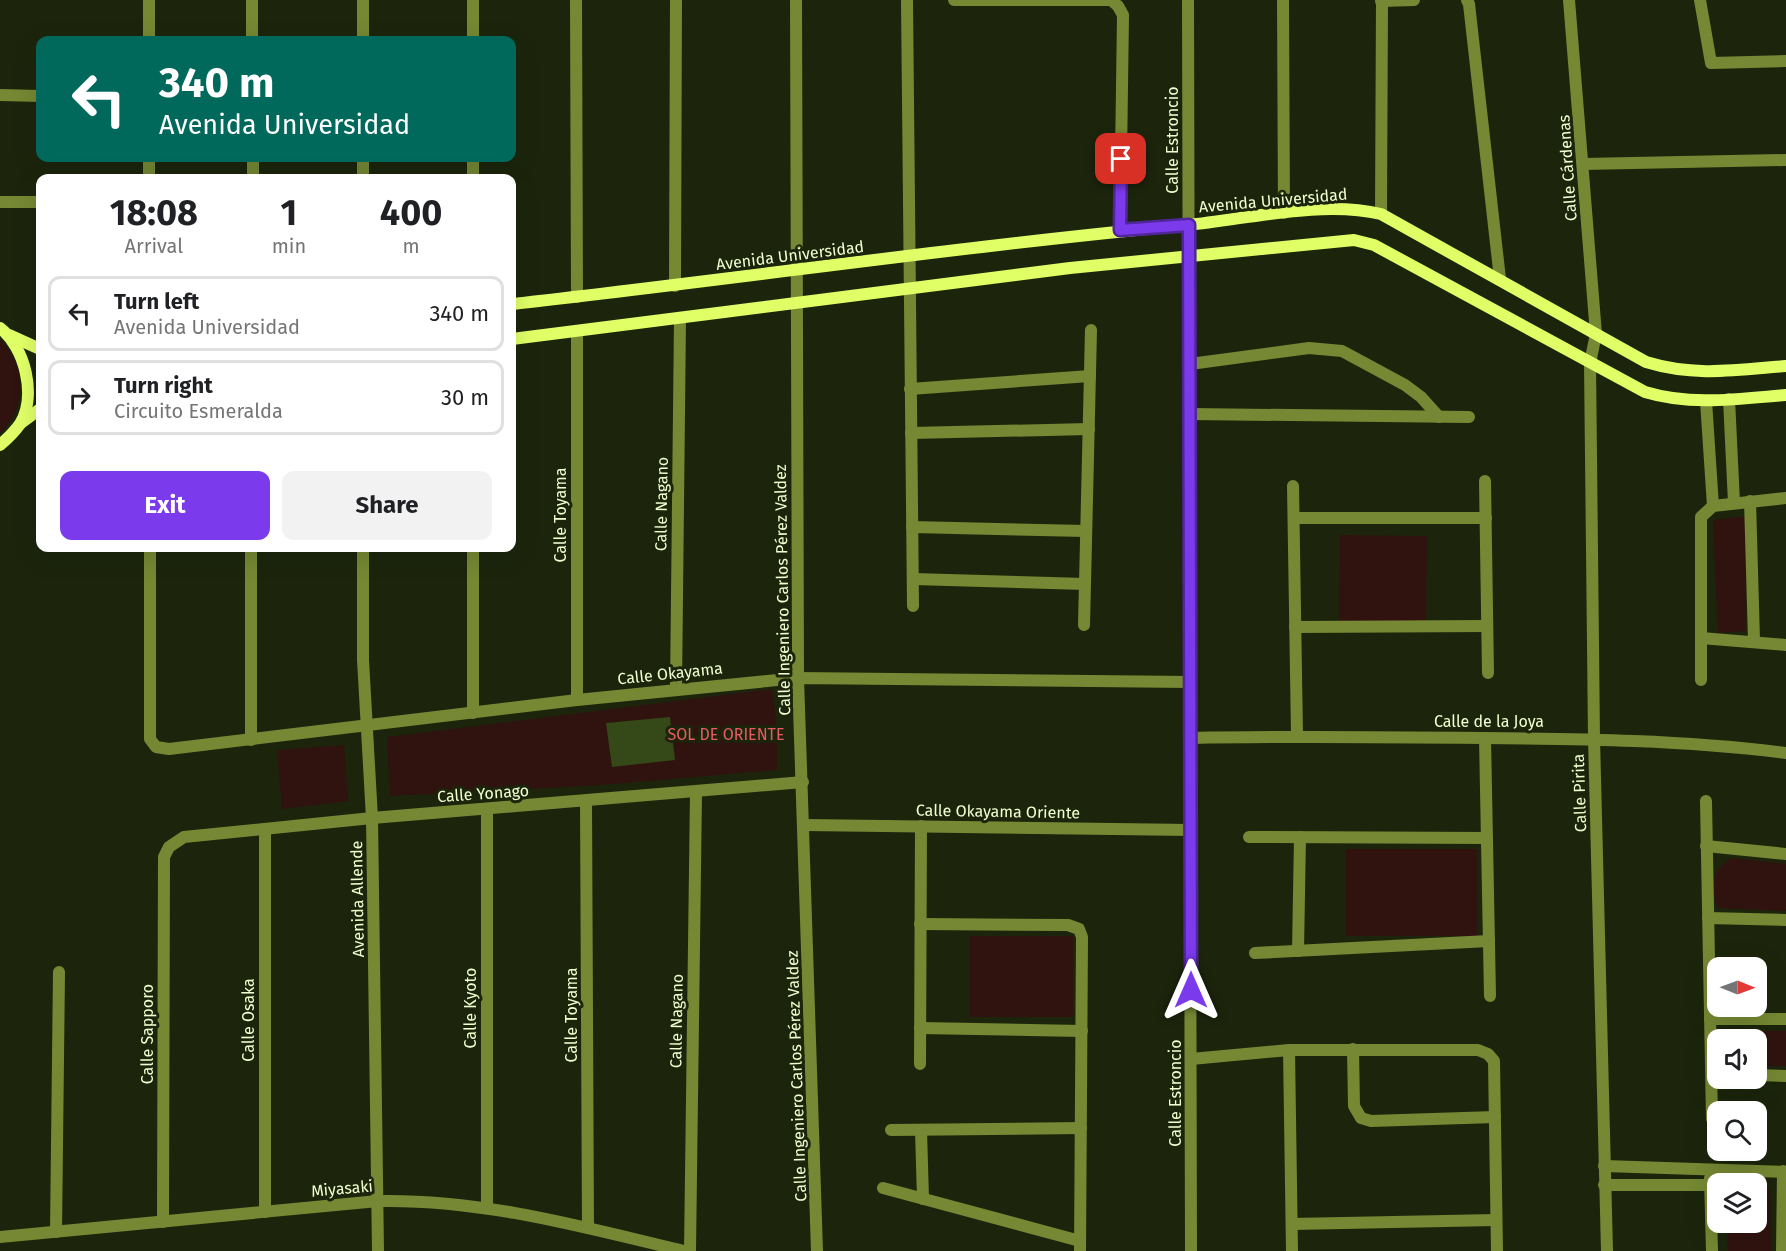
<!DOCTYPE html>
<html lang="en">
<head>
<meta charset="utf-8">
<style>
	body { margin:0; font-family:"Fira Sans",sans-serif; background:#f2f2f2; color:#202124; height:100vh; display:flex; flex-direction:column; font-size:22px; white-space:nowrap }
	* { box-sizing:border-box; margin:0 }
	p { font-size:20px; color:#757577 }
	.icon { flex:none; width:33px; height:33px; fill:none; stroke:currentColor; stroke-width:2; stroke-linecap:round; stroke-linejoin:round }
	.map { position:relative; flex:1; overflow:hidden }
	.details { position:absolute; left:36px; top:174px; width:480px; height:378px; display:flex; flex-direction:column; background:#fff; border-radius:12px; box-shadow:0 6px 24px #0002 }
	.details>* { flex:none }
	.banner { position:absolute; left:36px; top:36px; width:480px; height:126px; border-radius:12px; box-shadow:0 6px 24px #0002; background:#00695c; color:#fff; overflow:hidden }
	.needle { width:39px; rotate:91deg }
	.controls { position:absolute; left:1707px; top:957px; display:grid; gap:12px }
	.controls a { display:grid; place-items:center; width:60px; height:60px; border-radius:12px; background:#fff; box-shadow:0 6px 24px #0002; font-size:30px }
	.pin { position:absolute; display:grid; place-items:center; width:51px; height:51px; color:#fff; margin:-26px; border-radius:12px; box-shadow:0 3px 9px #0006 }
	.me { position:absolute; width:66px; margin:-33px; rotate:0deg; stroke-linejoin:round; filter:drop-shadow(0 0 4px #0008) }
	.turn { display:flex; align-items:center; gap:21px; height:126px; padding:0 24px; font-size:27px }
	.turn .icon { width:78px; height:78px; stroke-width:2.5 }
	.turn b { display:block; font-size:42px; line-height:51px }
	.eta { display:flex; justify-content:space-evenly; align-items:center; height:102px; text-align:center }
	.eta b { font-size:36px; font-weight:700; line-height:42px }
	.button { display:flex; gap:12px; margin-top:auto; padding:12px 24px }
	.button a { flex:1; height:69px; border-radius:12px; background:#7c3aed; color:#fff; font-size:24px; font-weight:700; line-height:69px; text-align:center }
	.button a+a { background:#f2f2f2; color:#202124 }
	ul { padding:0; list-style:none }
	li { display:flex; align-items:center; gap:18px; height:75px; margin:0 12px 9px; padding:0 12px; border:3px solid #e0e0e0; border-radius:12px }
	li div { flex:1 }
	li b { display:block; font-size:22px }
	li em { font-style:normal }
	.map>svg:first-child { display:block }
	.green { fill:#30130f }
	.building { fill:#354817 }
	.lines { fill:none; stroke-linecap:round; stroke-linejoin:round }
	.minor { stroke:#768833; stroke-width:12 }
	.tertiary { stroke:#768833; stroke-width:12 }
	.secondary { stroke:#e0ff67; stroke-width:12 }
	.route-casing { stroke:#51269a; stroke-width:15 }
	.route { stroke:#7c3aed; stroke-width:10 }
	.labels { text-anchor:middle; stroke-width:6; stroke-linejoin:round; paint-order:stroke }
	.street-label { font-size:16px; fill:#f1ffd0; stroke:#1c250c }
	.park-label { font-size:16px; fill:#eb5a64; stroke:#1c250c }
</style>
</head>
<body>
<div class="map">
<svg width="1786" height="1251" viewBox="0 0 1786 1251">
	<rect width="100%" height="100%" fill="#1c250c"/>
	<!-- green -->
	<g class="green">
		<path d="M0 339C26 365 29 407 0 433Z"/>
		<polygon points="1746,516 1746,631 1718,633 1713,520"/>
		<polygon points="1340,535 1427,536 1426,628 1339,628"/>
		<polygon points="772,689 777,728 777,770 602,785 390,796 387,737"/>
		<polygon points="344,745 348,801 282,809 277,750"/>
		<rect x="1346" y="849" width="131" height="87"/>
		<path d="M1731 858 1786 864V911L1718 908C1710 886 1711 872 1731 858Z"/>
		<rect x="970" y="936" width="103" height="81"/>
		<polygon points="1724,1031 1786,1031 1786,1066 1757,1066 1756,1040 1724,1039"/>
		<polygon points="1757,1188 1770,1188 1771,1251 1728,1251 1727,1223 1756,1222"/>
	</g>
	<!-- building -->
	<polygon class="building" points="670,717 675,760 612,767 606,723"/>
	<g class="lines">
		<!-- minor -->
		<g class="minor">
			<polyline points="149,0 149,40"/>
			<polyline points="252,0 252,40"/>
			<polyline points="363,0 363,40"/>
			<polyline points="576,0 577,297"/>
			<polyline points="796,0 798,678 817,1251"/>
			<polyline points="907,0 913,606"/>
			<polyline points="954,0 1111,0 1118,6 1123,15 1120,230"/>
			<polyline points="1188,0 1191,1251"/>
			<polyline points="1283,0 1284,213"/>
			<polyline points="1467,0 1469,4 1500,279"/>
			<polyline points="1569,0 1596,334"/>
			<polyline points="1700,0 1711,63 1786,61"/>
			<polyline points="1381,1 1414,0"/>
			<polyline points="473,40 473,0"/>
			<polyline points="0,95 40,96"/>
			<polyline points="149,158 149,178"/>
			<polyline points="253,158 253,178"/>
			<polyline points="363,158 363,178"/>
			<polyline points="1583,164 1786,160"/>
			<polyline points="473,178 473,158"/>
			<polyline points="0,202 40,202"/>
			<polyline points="1381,214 1382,0"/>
			<polyline points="675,286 676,0"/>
			<polyline points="1190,364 1309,348 1342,351 1405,385 1421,397 1439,417"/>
			<polyline points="910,389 1090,376"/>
			<polyline points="1729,399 1734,503"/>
			<polyline points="1706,401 1713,506"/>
			<polyline points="1190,414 1469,417"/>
			<polyline points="911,433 1089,429"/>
			<polyline points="1485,481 1488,673"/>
			<polyline points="1293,486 1297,735"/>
			<polyline points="1750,501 1754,640"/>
			<polyline points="1294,518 1486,518"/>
			<polyline points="912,527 1086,531"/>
			<polyline points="150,548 150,739 156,747 169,749 577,700 798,678 1190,682"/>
			<polyline points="363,548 363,660 372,818 378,1251"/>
			<polyline points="473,548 473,713"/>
			<polyline points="913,579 1085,584"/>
			<polyline points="1084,625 1091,330"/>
			<polyline points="1295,627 1487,626"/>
			<polyline points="1701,638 1786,645"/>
			<polyline points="1701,680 1701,517 1713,506 1786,498"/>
			<polyline points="676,689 680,319"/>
			<polyline points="577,700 577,331"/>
			<path d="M1191 738C1288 736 1385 737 1482 738 1584 739 1685 740 1786 753"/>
			<polyline points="1485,738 1490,996"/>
			<polyline points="251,740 251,548"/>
			<polyline points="586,801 588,1228"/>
			<polyline points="1706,801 1712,1119"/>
			<polyline points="805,825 1191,830"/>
			<polyline points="1249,837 1487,838"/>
			<polyline points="1706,846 1786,854"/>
			<polyline points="1708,918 1786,920"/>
			<polyline points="920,924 1068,925 1079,929 1082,937 1080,1251"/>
			<polyline points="1298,951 1300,837"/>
			<polyline points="1255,953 1489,941"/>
			<polyline points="1710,1019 1786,1019"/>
			<polyline points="920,1028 1082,1031"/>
			<polyline points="1353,1049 1354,1106 1361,1118 1371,1121 1495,1117"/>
			<polyline points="1289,1050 1292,1251"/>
			<polyline points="1191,1059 1289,1050 1478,1050 1488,1054 1494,1061 1497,1251"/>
			<polyline points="920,1064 921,826"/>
			<polyline points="1756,1075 1786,1076"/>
			<polyline points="891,1130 1081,1128"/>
			<polyline points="921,1130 923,1199"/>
			<polyline points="1604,1166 1786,1172"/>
			<polyline points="1710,1178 1712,1251"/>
			<polyline points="1604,1185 1710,1185"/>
			<polyline points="883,1188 1080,1241"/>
			<polyline points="487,1207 487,809"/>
			<polyline points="265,1212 265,829"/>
			<polyline points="163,1222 164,857 169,847 184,837 372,818 803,782"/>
			<polyline points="1292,1224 1496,1220"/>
			<polyline points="56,1232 59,972"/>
			<path d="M0 1237 378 1201C483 1199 583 1227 684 1251"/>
			<polyline points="690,1251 696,792"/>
			<polyline points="1782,1251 1783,1171"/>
		</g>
		<!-- tertiary -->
		<polyline class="tertiary" points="1596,334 1590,363 1594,738 1607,1251"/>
		<!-- secondary -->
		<g class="secondary">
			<path d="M512 304C737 279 962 246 1188 225 1248 219 1322 200 1381 214L1646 362C1695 377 1736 370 1786 366"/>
			<path d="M0 328C25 347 37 396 20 424 15 431 7 439 0 445"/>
			<polyline points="9,335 40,349"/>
			<path d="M512 339 1070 268 1354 240 1374 245 1645 392C1691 406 1738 399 1786 395"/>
			<polyline points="21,423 40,409"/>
		</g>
	</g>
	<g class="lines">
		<defs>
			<polyline id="route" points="1121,159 1120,230 1189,225 1191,990"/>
		</defs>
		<!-- route casing -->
		<use href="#route" class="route-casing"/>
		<!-- route -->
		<use href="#route" class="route"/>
	</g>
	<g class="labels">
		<!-- street labels -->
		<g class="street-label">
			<text transform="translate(1172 140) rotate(-90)" y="6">Calle Estroncio</text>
			<text transform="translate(1567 168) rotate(-94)" y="6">Calle Cárdenas</text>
			<text transform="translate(1273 200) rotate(-5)" y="6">Avenida Universidad</text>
			<text transform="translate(790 255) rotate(-7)" y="6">Avenida Universidad</text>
			<text transform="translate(661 504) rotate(-89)" y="6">Calle Nagano</text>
			<text transform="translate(560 515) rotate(-90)" y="6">Calle Toyama</text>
			<text transform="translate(782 590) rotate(-91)" y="6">Calle Ingeniero Carlos Pérez Valdez</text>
			<text transform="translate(670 673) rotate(-6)" y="6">Calle Okayama</text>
			<text x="1489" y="727">Calle de la Joya</text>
			<text transform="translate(483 793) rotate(-4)" y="6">Calle Yonago</text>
			<text transform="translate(1579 793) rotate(-92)" y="6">Calle Pirita</text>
			<text transform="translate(998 811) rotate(1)" y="6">Calle Okayama Oriente</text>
			<text transform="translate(357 899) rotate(-91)" y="6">Avenida Allende</text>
			<text transform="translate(470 1008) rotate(-90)" y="6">Calle Kyoto</text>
			<text transform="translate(571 1015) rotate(-90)" y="6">Calle Toyama</text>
			<text transform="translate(248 1020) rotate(-90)" y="6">Calle Osaka</text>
			<text transform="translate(676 1021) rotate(-89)" y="6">Calle Nagano</text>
			<text transform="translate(147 1034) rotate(-90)" y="6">Calle Sapporo</text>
			<text transform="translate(796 1076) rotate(-92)" y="6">Calle Ingeniero Carlos Pérez Valdez</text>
			<text transform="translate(1175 1093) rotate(-90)" y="6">Calle Estroncio</text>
			<text transform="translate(342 1188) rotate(-5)" y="6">Miyasaki</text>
		</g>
		<!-- park labels -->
		<g class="park-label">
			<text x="726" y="740">SOL DE ORIENTE</text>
		</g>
	</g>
</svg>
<div class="controls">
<a><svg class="needle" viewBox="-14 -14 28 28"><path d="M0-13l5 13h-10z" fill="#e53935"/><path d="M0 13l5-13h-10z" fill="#757577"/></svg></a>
<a><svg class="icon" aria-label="sound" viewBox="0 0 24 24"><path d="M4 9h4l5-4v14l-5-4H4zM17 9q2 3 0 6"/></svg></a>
<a><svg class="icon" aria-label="search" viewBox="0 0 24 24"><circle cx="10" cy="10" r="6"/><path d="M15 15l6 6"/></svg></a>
<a><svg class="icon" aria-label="layers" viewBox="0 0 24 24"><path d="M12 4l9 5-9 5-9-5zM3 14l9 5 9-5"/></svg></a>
</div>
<div class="pin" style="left:1121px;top:159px;background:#d93025"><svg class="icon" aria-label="arrive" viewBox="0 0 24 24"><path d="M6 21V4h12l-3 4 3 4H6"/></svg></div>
<svg class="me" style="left:1191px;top:990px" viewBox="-20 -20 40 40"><path d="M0-17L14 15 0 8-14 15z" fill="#7c3aed" stroke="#fff" stroke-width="4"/></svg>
<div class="banner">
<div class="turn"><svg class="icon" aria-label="left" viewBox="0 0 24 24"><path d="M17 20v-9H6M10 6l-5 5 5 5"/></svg><div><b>340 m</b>Avenida Universidad</div></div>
</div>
<section class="details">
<div class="eta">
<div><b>18:08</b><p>Arrival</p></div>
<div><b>1</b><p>min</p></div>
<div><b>400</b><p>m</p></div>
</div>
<ul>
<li><svg class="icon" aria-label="left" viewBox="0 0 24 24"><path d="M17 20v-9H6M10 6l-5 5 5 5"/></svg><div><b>Turn left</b><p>Avenida Universidad</p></div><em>340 m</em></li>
<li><svg class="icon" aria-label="right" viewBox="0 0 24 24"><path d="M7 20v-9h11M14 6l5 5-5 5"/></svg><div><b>Turn right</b><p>Circuito Esmeralda</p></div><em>30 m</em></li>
</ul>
<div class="button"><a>Exit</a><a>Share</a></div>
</section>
</div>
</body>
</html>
